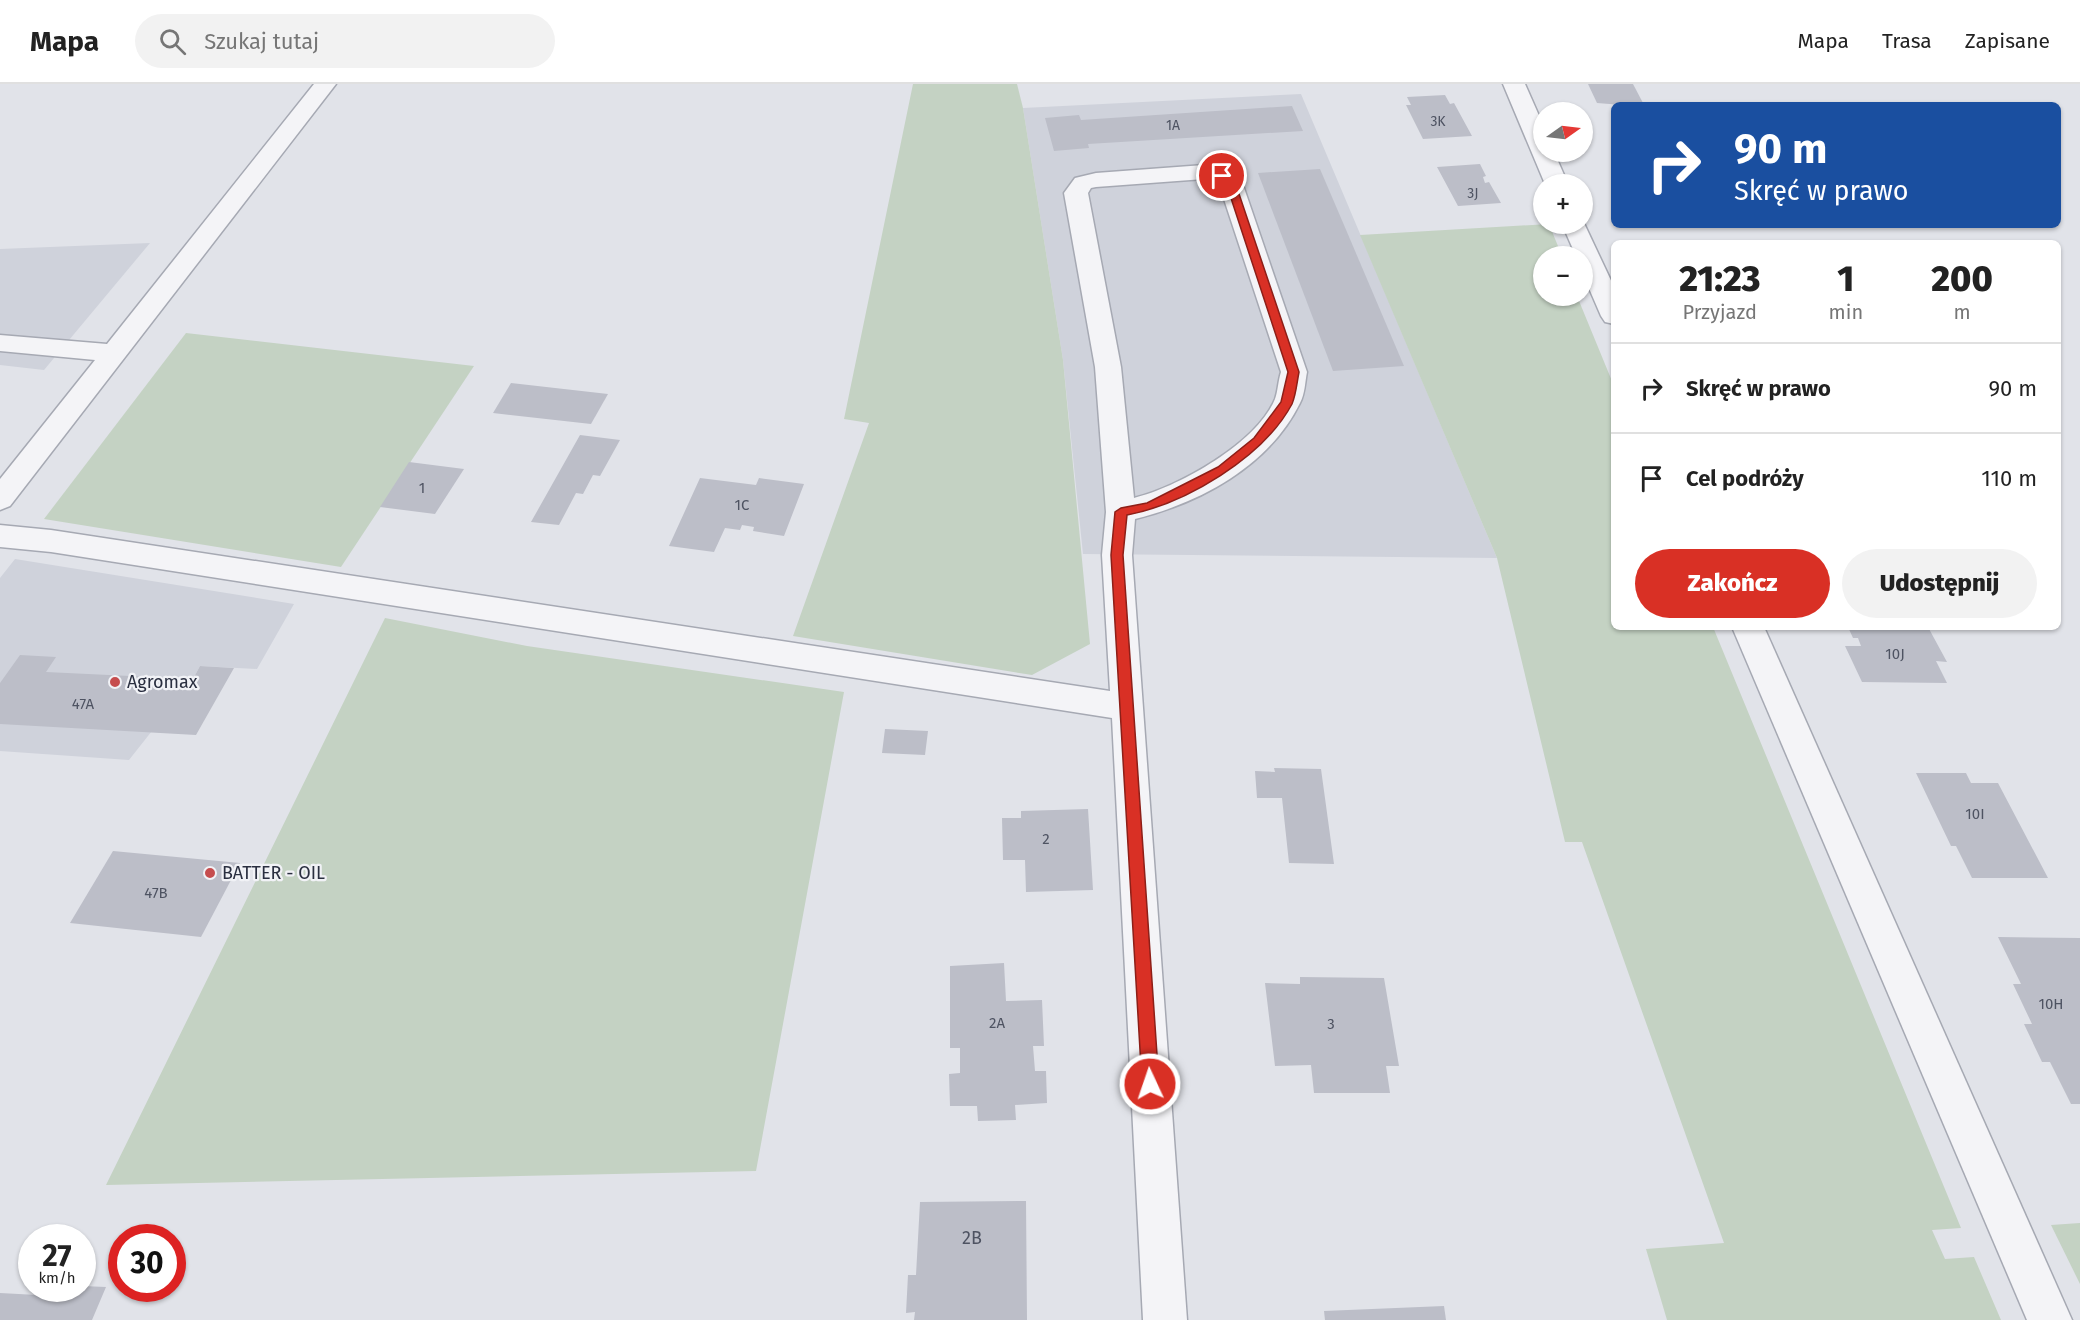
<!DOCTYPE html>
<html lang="pl">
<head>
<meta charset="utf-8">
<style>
	body { margin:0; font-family:"Fira Sans",sans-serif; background:#f2f2f2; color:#222; height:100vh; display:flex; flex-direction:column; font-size:22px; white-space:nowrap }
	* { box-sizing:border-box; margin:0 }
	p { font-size:20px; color:#767676 }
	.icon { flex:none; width:33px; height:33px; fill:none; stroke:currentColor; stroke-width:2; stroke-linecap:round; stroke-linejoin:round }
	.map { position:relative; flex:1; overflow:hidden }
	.sheet { position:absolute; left:1611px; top:156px; width:450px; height:390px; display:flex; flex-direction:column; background:#fff; border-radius:9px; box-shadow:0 2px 4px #0004 }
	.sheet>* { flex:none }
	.top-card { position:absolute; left:1611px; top:18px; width:450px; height:126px; border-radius:9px; box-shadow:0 2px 4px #0004; background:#1a4fa0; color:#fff; overflow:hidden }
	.needle { width:39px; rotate:76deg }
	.buttons { position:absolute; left:1533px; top:18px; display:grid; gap:12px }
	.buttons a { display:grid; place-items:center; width:60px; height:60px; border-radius:50%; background:#fff; box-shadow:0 2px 4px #0004; font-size:30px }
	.speed { position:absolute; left:18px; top:1140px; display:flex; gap:12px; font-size:30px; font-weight:700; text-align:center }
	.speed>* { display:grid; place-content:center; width:78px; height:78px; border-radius:50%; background:#fff; box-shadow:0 2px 4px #0004; line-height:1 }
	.speed small { font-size:15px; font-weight:400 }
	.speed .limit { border:9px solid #d22; background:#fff; color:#111 }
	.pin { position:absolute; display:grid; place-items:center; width:51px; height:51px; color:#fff; margin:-26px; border:3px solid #fff; border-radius:50%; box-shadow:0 2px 6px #0007 }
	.me { position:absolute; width:66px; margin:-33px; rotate:357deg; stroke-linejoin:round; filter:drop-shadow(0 0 4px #0008) }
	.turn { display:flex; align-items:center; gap:21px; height:126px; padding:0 24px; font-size:27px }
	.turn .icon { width:78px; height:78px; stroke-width:2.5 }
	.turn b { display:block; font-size:42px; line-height:51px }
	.eta { display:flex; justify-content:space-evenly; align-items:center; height:102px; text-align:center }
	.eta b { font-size:36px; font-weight:800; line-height:42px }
	.button { display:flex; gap:12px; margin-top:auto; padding:12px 24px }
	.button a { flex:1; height:69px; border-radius:36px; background:#d93025; color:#fff; font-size:24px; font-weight:800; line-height:69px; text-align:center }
	.button a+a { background:#f2f2f2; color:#222 }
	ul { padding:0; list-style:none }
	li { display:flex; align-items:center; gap:18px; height:90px; padding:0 24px; border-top:2px solid #e0e0e0 }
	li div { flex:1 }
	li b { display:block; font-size:22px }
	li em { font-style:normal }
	header { display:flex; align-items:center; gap:36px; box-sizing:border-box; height:84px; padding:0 30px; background:#fff; border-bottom:2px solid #e0e0e0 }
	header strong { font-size:28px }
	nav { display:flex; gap:33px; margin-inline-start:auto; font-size:21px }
	.search { width:420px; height:54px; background:#f2f2f2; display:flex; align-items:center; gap:15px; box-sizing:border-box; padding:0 21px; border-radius:33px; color:#767676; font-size:22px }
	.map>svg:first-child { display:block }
	.built { fill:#cfd2db }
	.green { fill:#c4d2c3 }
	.building { fill:#bcbec8 }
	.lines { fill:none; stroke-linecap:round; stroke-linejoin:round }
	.minor-casing { stroke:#a6a9b3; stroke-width:3 }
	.minor { fill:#f4f4f7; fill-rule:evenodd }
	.route { fill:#d93025; stroke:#8d1f18; stroke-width:1.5 }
	.poi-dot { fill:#c64d4e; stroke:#f1f2f6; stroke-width:2 }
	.labels { text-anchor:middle; stroke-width:4.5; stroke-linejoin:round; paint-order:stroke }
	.far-number-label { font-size:14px; fill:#4e5362 }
	.number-label { font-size:15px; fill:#4e5362 }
	.poi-label { font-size:18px; fill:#2a2f40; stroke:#f1f2f6; text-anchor:start }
	.near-number-label { font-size:18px; fill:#4e5362 }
</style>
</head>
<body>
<header>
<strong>Mapa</strong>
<div class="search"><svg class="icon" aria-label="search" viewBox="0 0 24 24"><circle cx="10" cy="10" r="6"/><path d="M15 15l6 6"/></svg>Szukaj tutaj</div>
<nav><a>Mapa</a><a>Trasa</a><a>Zapisane</a></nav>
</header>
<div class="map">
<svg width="2080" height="1236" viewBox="0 0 2080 1236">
	<rect width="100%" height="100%" fill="#e1e3e9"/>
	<!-- built -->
	<g class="built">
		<polygon points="1301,10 1497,474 1083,470 1063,276 1023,24"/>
		<polygon points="150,159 44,286 0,281 0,165"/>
		<polygon points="15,475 294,520 257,585 200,582 193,595 129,676 0,667 0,494"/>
	</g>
	<!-- green -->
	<g class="green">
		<polygon points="913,0 1017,0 1023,24 1063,276 1090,560 1032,591 793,552 869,339 844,335"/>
		<polygon points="1549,140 1562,172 1544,172 1544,212 1577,212 1614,302 1614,543 1713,543 1961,1144 1932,1146 1945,1175 1974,1173 2001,1236 1667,1236 1646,1165 1724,1159 1582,758 1565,758 1497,474 1360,151"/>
		<polygon points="186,249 474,282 341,483 44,435"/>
		<polygon points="385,534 527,562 844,608 756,1087 106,1101"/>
		<polygon points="2080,1139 2080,1200 2051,1141"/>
	</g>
	<!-- building -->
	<g class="building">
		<polygon points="1588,0 1633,0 1643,19 1622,21 1597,19"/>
		<polygon points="1445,11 1450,20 1454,19 1472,52 1423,55 1406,21 1411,21 1407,13"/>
		<polygon points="1292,22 1303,47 1088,60 1089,64 1054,67 1045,34 1079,31 1081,36"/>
		<polygon points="1480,80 1486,92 1483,93 1485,99 1489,98 1501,119 1458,122 1437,83"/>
		<polygon points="1320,85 1344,141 1404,282 1333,287 1258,89"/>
		<polygon points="511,299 608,310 591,340 493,329"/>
		<polygon points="580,351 620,356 600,392 593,391 583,410 576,409 559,441 531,438"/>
		<polygon points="409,378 464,385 435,430 380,423"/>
		<polygon points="700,394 756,401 759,394 804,400 784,452 753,447 754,443 742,441 740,446 725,444 714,468 669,462"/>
		<polygon points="1848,543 1928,543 1947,578 1936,577 1947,599 1862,598 1845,562 1861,562 1858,554 1853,554"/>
		<polygon points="20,571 56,573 46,588 193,595 200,582 234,584 196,651 0,640 0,599"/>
		<polygon points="885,645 928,647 925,671 882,669"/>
		<polygon points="1274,684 1321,685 1334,780 1289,779 1282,714 1257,714 1255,687 1275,688"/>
		<polygon points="1916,689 1966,689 1971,699 1998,699 2048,794 1972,794 1956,762 1951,762"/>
		<polygon points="1088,725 1093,806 1026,808 1025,776 1003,776 1002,734 1021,734 1021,727"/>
		<polygon points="113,767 240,779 201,853 70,839"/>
		<polygon points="1998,853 2080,854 2080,1020 2071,1020 2050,978 2042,978 2024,940 2032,940 2013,900 2021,900"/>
		<polygon points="1004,879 1006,917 1042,916 1044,962 1033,962 1035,987 1046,987 1047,1019 1015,1021 1016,1036 978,1037 977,1022 950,1022 949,990 960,989 960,964 950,964 950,882"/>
		<polygon points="1300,893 1384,894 1399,982 1386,982 1390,1009 1314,1009 1311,981 1275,982 1265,899 1300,900"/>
		<polygon points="1026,1117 1027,1236 914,1236 915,1228 906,1229 908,1191 916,1191 920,1118"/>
		<polygon points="82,1202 106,1203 92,1236 0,1236 0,1209 74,1213 78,1204 82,1204"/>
		<polygon points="1444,1222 1446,1236 1325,1236 1324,1227"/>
	</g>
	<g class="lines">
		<defs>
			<g id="minor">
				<polygon points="314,0 336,0 10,422 0,426 0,395 95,276 0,267 0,251 107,260"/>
				<polygon points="1503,0 1525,0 1544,43 1544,68 1554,68 1568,100 1545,100"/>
				<path d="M1204 81 1230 87 1243 101 1307 288C1305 298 1305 310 1300 319 1269 382 1200 419 1135 435L1132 471 1187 1236H1143L1112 634 51 468 0 463V441L51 446 1110 607 1102 471 1106 428 1095 283 1064 109 1075 94 1096 89ZM1204 95 1214 97 1220 103 1281 288C1278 297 1278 307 1275 315 1257 359 1179 403 1134 414L1121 283 1088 109 1091 104 1096 103Z"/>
				<polygon points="1582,135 1614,203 1614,240 1605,238 1601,232 1582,188 1582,172 1576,172 1562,140 1582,140"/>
				<polygon points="1732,543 1764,543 2072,1236 2027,1236"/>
			</g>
		</defs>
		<!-- minor casing -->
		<use href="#minor" class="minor-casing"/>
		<!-- minor -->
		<use href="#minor" class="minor"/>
	</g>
	<!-- route -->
	<path class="route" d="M1218 90H1225L1236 101 1299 288C1297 298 1296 311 1292 320 1263 374 1185 420 1127 431L1123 471 1159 1000 1156 1006 1150 1009 1144 1006 1142 1000 1111 471 1115 428 1121 424 1147 419 1218 383 1254 354 1281 318 1288 288 1227 102 1217 92Z"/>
	<!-- markers -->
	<g class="poi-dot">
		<circle cx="115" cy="598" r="6"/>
		<circle cx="210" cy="789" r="6"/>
	</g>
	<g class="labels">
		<!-- far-number labels -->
		<g class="far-number-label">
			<text x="1438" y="42">3K</text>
			<text x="1173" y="46">1A</text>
			<text x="1473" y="114">3J</text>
		</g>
		<!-- number labels -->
		<g class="number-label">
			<text x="422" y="409">1</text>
			<text x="742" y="426">1C</text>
			<text x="1895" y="575">10J</text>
			<text x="83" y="625">47A</text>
			<text x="1975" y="735">10I</text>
			<text x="1046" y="760">2</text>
			<text x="156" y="814">47B</text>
			<text x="2051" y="925">10H</text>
			<text x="997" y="944">2A</text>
			<text x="1331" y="945">3</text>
		</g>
		<!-- poi labels -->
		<g class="poi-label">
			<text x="127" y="604">Agromax</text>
			<text x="222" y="795">BATTER - OIL</text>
		</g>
		<!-- near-number labels -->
		<g class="near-number-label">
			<text x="972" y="1160">2B</text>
		</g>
	</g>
</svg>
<div class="buttons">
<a><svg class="needle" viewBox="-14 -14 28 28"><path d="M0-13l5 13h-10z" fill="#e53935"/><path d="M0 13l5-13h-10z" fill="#767676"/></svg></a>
<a>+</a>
<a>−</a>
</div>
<div class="speed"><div>27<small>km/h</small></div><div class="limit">30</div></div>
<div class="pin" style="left:1222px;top:92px;background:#d93025"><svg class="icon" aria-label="arrive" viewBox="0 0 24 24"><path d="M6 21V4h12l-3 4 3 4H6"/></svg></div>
<svg class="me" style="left:1150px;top:1000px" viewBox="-20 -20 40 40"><circle r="17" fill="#d93025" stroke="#fff" stroke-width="3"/><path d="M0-11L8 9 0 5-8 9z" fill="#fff"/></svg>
<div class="top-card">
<div class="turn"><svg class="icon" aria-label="right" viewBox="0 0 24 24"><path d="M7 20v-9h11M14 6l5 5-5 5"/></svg><div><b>90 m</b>Skręć w prawo</div></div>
</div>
<section class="sheet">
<div class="eta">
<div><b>21:23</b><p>Przyjazd</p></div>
<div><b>1</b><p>min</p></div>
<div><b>200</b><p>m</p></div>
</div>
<ul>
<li><svg class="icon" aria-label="right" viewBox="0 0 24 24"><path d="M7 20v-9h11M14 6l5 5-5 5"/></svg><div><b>Skręć w prawo</b></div><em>90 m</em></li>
<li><svg class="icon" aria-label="arrive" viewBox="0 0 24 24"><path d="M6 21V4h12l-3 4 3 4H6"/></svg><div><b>Cel podróży</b></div><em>110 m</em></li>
</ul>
<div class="button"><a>Zakończ</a><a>Udostępnij</a></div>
</section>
</div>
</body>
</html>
